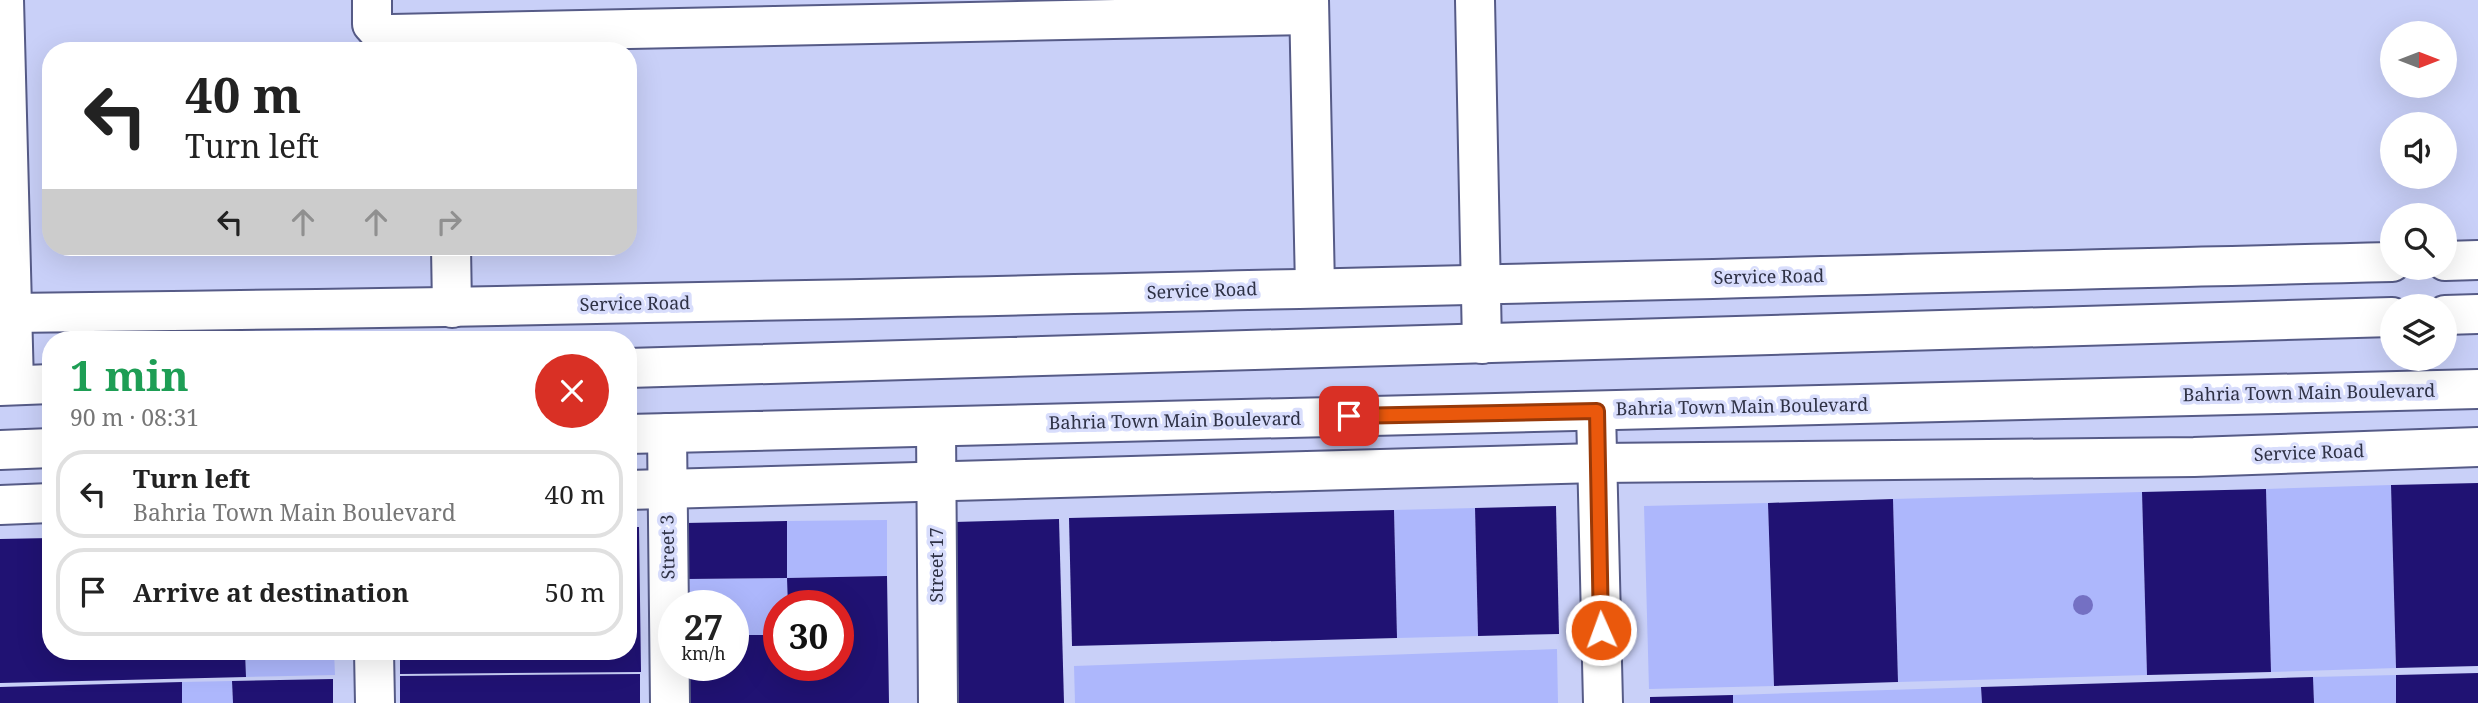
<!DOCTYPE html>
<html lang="en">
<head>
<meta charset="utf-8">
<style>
	body { margin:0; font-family:"Noto Serif",serif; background:#f6f6f6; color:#222; height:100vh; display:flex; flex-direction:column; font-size:26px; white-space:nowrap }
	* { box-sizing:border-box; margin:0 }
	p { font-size:23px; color:#767676 }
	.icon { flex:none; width:38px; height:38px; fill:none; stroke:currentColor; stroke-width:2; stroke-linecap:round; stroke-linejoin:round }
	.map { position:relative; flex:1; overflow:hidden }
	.details { position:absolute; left:42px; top:331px; width:595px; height:329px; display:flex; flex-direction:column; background:#fff; border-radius:28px; box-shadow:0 7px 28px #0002 }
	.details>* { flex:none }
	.banner { position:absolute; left:42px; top:42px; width:595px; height:214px; border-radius:28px; box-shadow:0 7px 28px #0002; background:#fff; color:#222; overflow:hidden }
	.needle { width:46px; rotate:90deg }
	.tools { position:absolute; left:2380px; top:21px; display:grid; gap:14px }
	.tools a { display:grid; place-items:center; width:77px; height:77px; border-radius:50%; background:#fff; box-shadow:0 7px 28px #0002; font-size:35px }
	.speed { position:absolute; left:658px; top:590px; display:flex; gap:14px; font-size:35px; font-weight:700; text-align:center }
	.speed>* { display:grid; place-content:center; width:91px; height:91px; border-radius:50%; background:#fff; box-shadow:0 7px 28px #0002; line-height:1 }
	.speed small { font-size:18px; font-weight:400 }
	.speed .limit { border:10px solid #d22; background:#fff; color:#111 }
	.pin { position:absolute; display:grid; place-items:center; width:60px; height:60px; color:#fff; margin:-30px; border-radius:14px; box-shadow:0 4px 10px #0006 }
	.me { position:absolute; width:77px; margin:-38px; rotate:358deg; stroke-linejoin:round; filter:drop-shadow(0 0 5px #0008) }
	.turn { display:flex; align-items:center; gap:24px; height:147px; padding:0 28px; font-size:32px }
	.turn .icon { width:91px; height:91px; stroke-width:2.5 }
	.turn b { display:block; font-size:49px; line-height:60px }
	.lanes { display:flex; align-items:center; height:66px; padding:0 28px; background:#0003; justify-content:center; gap:35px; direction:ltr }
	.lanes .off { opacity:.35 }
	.round { display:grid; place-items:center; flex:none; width:74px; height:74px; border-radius:37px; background:#f6f6f6 }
	.overview { display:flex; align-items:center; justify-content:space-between; height:119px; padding:0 28px }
	h1 { font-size:42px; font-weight:700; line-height:52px; color:#1e9e55 }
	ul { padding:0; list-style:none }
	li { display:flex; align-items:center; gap:21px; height:88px; margin:0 14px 10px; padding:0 14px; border:4px solid #e0e0e0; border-radius:28px }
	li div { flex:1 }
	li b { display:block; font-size:26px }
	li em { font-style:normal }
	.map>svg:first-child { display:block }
	.green { fill:#adb7fc }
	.building { fill:#201273 }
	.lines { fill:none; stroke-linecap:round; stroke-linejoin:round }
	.street-casing { stroke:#565b87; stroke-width:42 }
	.secondary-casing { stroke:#565b87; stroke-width:42 }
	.street { stroke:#fff; stroke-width:38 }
	.secondary { stroke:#fff; stroke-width:38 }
	.tree { fill:#7470c3 }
	.route-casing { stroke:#983908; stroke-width:18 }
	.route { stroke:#ea580c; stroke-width:12 }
	.labels { text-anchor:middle; stroke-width:7; stroke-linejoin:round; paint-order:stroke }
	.street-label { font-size:18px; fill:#2e3145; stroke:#d8ddfc }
</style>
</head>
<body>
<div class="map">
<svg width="2478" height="703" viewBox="0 0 2478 703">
	<rect width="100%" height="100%" fill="#c9d0f8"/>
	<!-- green -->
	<g class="green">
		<polygon points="2391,485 2396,668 2271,672 2266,489"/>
		<polygon points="2142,492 2147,675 1898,682 1893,499"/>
		<polygon points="1768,503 1774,686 1649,689 1644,506"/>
		<polygon points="1475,508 1478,636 1397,638 1394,510"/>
		<polygon points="887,520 887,576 788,578 788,605 779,606 779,635 733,635 733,606 686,605 686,579 787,578 787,521"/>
		<polygon points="1557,649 1558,703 1075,703 1074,666"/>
		<polygon points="245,651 334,651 335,675 246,677"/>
		<polygon points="2396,675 2396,703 2314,703 2313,677"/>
		<polygon points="232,681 233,703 182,703 182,682"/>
		<polygon points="1981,687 1982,703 1733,703 1733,695"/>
	</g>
	<!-- building -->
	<g class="building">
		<polygon points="2478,483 2478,666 2396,668 2391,485"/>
		<polygon points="2266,489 2271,672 2147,675 2142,492"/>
		<polygon points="1893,499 1898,682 1774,686 1768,503"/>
		<polygon points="1556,506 1559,634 1478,636 1475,508"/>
		<polygon points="1394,510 1397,638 1072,646 1069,518"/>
		<polygon points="1059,519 1064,703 959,703 954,522"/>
		<polygon points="787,521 787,578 686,579 685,523"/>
		<polygon points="628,527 639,527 641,672 400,674 400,651 628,651"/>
		<polygon points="51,538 51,651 245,651 246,677 0,683 0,539"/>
		<polygon points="887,576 889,703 687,703 687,665 733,665 733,635 779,635 779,665 838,665 838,606 788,606 787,578"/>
		<polygon points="2478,673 2478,703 2396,703 2396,675"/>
		<polygon points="640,674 640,703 400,703 400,676"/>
		<polygon points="2313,677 2314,703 1982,703 1981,687"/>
		<polygon points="333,679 333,703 233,703 232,681"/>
		<polygon points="182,682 182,703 0,703 0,687"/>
		<polygon points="1733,695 1733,703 1650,703 1650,697"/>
	</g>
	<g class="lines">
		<defs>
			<g id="street">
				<polyline points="372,0 372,24 380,33 392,34 1309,15"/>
				<polyline points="1309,0 1315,288"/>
				<polyline points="1475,0 1482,344"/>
				<polyline points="451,247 452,308"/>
				<polyline points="2445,261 2478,260"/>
				<path d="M11 313C805 304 1599 281 2392 262"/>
				<polyline points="1596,411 1603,703"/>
				<polyline points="936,427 938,703"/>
				<polyline points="667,433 670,703"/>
				<polyline points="628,490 1598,463 2194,457 2478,447"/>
				<polyline points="0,505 51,503"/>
				<polyline points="374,651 375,703"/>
			</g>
			<g id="secondary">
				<polyline points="4,0 14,385"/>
				<polyline points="2445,315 2478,314"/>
				<polyline points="628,368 2392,317"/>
				<polyline points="0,386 51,384"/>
				<polyline points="628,434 2478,389"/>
				<polyline points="0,450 51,448"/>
			</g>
		</defs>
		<!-- street casing -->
		<use href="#street" class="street-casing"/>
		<!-- secondary casing -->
		<use href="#secondary" class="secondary-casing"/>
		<!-- street -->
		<use href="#street" class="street"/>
		<!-- secondary -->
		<use href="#secondary" class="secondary"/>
	</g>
	<!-- trees -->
	<circle class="tree" cx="2083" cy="605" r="10"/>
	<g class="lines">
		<defs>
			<polyline id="route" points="1349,416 1597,411 1601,630"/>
		</defs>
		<!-- route casing -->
		<use href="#route" class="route-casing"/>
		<!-- route -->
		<use href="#route" class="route"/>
	</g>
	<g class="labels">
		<!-- street labels -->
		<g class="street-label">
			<text transform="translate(1769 277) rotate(-1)" y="6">Service Road</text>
			<text transform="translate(1202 291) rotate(-2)" y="6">Service Road</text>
			<text transform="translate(635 304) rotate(-1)" y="6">Service Road</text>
			<text transform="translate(2309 393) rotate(-1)" y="6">Bahria Town Main Boulevard</text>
			<text transform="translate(1742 407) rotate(-1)" y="6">Bahria Town Main Boulevard</text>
			<text transform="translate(1175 421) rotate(-1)" y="6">Bahria Town Main Boulevard</text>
			<text transform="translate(2309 453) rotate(-2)" y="6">Service Road</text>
			<text transform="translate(668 547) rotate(-91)" y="6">Street 3</text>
			<text transform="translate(937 565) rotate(-90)" y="6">Street 17</text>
		</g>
	</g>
</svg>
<div class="tools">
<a><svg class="needle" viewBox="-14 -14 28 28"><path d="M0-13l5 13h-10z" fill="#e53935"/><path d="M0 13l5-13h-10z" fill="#767676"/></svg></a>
<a><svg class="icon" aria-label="sound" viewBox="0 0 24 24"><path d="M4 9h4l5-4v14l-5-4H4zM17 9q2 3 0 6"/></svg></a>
<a><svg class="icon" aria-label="search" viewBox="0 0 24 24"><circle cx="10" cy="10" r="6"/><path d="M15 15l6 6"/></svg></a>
<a><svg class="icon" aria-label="layers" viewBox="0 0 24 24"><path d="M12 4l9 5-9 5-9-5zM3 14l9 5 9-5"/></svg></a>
</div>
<div class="speed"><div>27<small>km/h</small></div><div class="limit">30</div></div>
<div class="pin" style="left:1349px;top:416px;background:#d93025"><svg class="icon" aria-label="arrive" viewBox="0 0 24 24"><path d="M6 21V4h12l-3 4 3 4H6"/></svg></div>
<svg class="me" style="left:1601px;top:630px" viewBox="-20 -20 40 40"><circle r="17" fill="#ea580c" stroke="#fff" stroke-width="3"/><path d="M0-11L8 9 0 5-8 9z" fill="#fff"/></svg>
<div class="banner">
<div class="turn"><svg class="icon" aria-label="left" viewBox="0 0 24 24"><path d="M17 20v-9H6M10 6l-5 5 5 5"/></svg><div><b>40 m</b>Turn left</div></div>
<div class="lanes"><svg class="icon" aria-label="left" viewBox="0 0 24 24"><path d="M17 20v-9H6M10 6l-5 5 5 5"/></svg><svg class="icon off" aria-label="ahead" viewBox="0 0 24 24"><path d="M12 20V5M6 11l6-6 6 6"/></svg><svg class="icon off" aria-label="ahead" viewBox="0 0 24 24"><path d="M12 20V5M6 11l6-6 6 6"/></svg><svg class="icon off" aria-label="right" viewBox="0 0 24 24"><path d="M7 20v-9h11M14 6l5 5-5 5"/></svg></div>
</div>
<section class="details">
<div class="overview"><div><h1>1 min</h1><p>90 m · 08:31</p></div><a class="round" style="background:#d93025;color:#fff"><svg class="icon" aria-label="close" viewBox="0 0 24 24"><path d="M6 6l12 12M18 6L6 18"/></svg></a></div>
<ul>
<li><svg class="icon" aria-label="left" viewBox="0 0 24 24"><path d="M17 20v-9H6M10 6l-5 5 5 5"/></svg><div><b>Turn left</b><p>Bahria Town Main Boulevard</p></div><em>40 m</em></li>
<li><svg class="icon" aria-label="arrive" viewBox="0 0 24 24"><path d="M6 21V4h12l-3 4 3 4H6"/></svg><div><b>Arrive at destination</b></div><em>50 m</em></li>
</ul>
</section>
</div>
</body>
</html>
